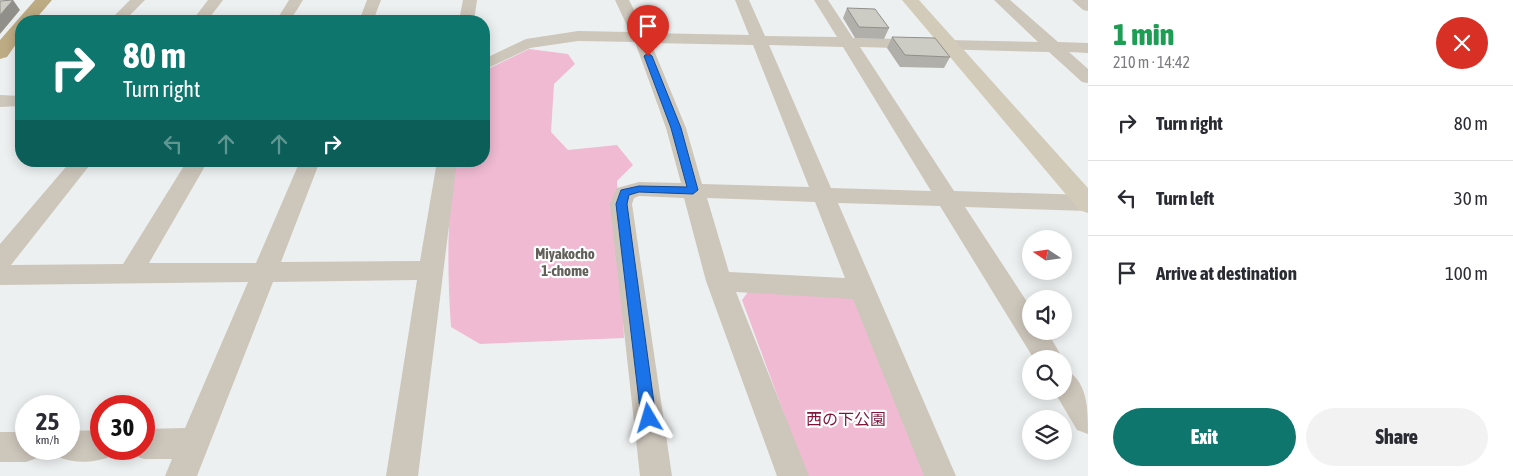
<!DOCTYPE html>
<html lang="en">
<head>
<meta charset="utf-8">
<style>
	body { margin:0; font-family:"Asap Condensed","Noto Sans JP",sans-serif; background:#f2f2f3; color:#2b2b33; height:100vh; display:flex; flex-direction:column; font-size:19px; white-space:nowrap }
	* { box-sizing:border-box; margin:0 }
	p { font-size:16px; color:#7c7c81 }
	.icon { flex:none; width:28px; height:28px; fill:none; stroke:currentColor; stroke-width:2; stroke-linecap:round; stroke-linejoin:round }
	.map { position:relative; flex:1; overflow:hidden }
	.drawer { display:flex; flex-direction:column; background:#fff; width:425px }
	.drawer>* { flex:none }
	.guide { position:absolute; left:15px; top:15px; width:475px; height:152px; border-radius:20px; box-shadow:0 2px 12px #0003; background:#0f766e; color:#fff; overflow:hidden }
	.needle { width:32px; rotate:283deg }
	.buttons { position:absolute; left:1022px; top:230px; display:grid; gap:10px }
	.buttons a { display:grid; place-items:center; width:50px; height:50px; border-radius:50%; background:#fff; box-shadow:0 2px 12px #0003; font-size:25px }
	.speed { position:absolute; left:15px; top:395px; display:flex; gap:10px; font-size:25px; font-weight:700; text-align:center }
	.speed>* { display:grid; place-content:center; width:65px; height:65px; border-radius:50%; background:#fff; box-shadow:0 2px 12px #0003; line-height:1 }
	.speed small { font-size:12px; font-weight:400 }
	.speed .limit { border:8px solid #d22; background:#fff; color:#111 }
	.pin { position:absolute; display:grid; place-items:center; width:42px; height:42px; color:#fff; margin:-51px -21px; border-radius:50% 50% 50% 0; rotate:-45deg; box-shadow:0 0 5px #0007 }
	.pin .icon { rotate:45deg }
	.me { position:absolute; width:55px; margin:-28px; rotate:353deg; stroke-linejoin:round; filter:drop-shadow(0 0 4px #0008) }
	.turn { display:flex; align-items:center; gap:18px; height:105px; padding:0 25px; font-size:22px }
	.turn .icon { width:65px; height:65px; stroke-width:2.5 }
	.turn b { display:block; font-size:35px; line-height:42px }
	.lanes { display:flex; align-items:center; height:48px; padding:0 25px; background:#0003; justify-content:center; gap:25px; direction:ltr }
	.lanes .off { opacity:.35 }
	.round { display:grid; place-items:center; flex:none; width:52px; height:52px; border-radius:26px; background:#f2f2f3 }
	.overview { display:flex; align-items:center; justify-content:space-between; height:85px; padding:0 25px }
	h1 { font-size:30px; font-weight:800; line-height:38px; color:#1e9e55 }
	.action { display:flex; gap:10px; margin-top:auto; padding:10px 25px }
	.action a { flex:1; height:58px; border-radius:30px; background:#0f766e; color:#fff; font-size:20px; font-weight:800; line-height:58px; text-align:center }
	.action a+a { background:#f2f2f3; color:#2b2b33 }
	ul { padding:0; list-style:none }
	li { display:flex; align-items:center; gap:15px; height:75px; padding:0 25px; border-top:1px solid #e1e1e2 }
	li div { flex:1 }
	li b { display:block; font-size:19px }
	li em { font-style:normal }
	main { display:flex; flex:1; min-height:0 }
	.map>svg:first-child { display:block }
	.green { fill:#efbad2 }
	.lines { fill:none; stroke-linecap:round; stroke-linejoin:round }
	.street { fill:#cdc6bb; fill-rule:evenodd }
	.secondary { fill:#d2cbba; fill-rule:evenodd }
	.highway { fill:#bdab84; fill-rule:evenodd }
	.wall { fill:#b0afa9 }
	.shaded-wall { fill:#908f89 }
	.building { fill:#cdccc4; stroke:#908f89 }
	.route { fill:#1a73e8; stroke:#114b97 }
	.labels { text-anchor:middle; stroke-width:4.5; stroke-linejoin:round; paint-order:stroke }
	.neighbourhood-label { font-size:15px; font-weight:bold; fill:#62605a; stroke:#fff }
	.near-park-label { font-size:16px; fill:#7d1638; stroke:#fff }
</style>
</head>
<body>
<main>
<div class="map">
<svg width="1088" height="476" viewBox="0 0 1088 476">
	<rect width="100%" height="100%" fill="#edf0f0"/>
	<!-- green -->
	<g class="green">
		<path d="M529 49 568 54 575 64 554 84 551 132 568 150 617 145 633 165 617 181 624 338 480 344 451 327C447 269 447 219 455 161H484V71Z"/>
		<polygon points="751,288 846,293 858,301 929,476 807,476 742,300"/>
	</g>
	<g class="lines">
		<!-- street -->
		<g class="street">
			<polygon points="130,0 145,0 124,21 109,21"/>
			<polygon points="208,0 223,0 207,21 192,21"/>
			<polygon points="289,0 303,0 290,21 276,21"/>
			<polygon points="367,0 381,0 373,21 359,21"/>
			<polygon points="463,0 477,0 474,21 459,21"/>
			<path d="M615 0H629L646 33 749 35 735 0H749L765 36 837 37 814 0H828L853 38 1038 42 994 0H1010L1058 42 1088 43V53L1069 52 1088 69V83L1082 82 1049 52 860 47 954 191 1088 195V211L965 207 1031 308V331H1047L1063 359H1034L940 206 838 203 956 476H924L853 299 736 292 809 476H777L706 281 684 198 639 196 634 198 632 204 672 476H640L610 204 617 188 639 182 681 183 666 128 635 42 578 41 530 48 484 70V59L526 39 578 31 630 32ZM651 43 753 45 809 187 702 184 686 128ZM769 45 843 47 931 191 831 188ZM707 198 815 202 845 278 729 272Z"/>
			<polygon points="1072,0 1088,0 1088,11 1083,10"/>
			<polygon points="0,95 21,96 21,106 0,107"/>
			<polygon points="71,161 93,161 11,265 123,264 187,161 208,161 149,263 256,263 300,161 320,161 281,262 420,261 437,161 457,161 418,476 386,476 417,280 273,282 197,476 165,476 172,459 144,459 133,455 130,449 144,449 144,429 185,428 248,282 0,285 0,244"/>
			<path d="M1064 369C1088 380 1088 409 1088 434L1077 430 1054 391H1064Z"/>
			<path d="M101 430V449H115L112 456C95 463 75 464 58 457L54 449H69V431Z"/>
			<polygon points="0,432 26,432 26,449 41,449 37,458 26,462 0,462"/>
		</g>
		<!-- secondary -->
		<polygon class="secondary" points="902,0 919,0 1088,188 1088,213 1079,210"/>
		<!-- highway -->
		<polygon class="highway" points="35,0 52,0 34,21 21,21 21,37 7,57 0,59 0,40"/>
	</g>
	<!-- wall -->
	<g class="wall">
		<polygon points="847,8 889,28 884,39 855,38 843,18"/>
		<polygon points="892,37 950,57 944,68 900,67 887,48"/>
	</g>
	<!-- shaded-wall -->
	<polygon class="shaded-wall" points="13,0 20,10 0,34 0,15"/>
	<!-- building -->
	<g class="building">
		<polygon points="13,0 0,15 0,1"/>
		<polygon points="847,8 875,9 889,28 859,27"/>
		<polygon points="892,37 935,38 950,57 905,55"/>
	</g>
	<!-- route -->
	<polygon class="route" points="648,53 652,56 681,128 698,190 693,194 639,192 629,195 627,204 656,418 654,422 649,424 643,422 641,418 616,204 621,190 639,186 687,187 671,128 644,56"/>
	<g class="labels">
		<!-- neighbourhood labels -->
		<g class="neighbourhood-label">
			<text x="565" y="259">Miyakocho<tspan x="565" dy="17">1-chome</tspan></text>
		</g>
		<!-- near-park labels -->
		<g class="near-park-label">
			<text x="846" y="425">西の下公園</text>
		</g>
	</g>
</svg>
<div class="buttons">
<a><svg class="needle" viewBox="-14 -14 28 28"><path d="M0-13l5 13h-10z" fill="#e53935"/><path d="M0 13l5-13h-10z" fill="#7c7c81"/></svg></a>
<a><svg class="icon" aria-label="sound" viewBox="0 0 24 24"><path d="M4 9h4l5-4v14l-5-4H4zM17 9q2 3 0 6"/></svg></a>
<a><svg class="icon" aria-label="search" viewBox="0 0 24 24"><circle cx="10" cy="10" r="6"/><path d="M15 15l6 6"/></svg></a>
<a><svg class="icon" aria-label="layers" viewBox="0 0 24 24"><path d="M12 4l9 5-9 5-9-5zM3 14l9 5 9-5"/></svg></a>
</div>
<div class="speed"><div>25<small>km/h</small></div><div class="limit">30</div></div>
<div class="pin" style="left:648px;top:56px;background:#d93025"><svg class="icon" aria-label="arrive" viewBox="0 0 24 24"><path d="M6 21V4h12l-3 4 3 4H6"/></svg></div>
<svg class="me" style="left:649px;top:418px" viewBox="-20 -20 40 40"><path d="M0-17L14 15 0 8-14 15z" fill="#1a73e8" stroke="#fff" stroke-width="4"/></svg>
<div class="guide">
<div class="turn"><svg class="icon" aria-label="right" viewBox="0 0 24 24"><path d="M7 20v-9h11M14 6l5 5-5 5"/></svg><div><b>80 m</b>Turn right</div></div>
<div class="lanes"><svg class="icon off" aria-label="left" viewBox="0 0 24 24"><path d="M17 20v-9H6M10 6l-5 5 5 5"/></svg><svg class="icon off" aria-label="ahead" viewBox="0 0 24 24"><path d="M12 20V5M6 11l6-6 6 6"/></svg><svg class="icon off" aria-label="ahead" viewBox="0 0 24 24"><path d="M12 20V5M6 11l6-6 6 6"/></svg><svg class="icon" aria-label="right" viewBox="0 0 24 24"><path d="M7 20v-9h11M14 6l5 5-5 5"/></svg></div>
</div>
</div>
<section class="drawer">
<div class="overview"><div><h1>1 min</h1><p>210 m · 14:42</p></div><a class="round" style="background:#d93025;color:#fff"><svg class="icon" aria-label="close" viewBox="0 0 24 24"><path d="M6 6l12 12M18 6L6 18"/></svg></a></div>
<ul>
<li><svg class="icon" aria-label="right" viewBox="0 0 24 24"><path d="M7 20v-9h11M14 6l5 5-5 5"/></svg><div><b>Turn right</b></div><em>80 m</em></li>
<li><svg class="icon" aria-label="left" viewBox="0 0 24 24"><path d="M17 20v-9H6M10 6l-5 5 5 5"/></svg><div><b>Turn left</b></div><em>30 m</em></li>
<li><svg class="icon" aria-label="arrive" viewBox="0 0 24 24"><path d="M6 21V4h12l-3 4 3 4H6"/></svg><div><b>Arrive at destination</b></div><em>100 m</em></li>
</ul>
<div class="action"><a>Exit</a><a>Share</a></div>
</section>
</main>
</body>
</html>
